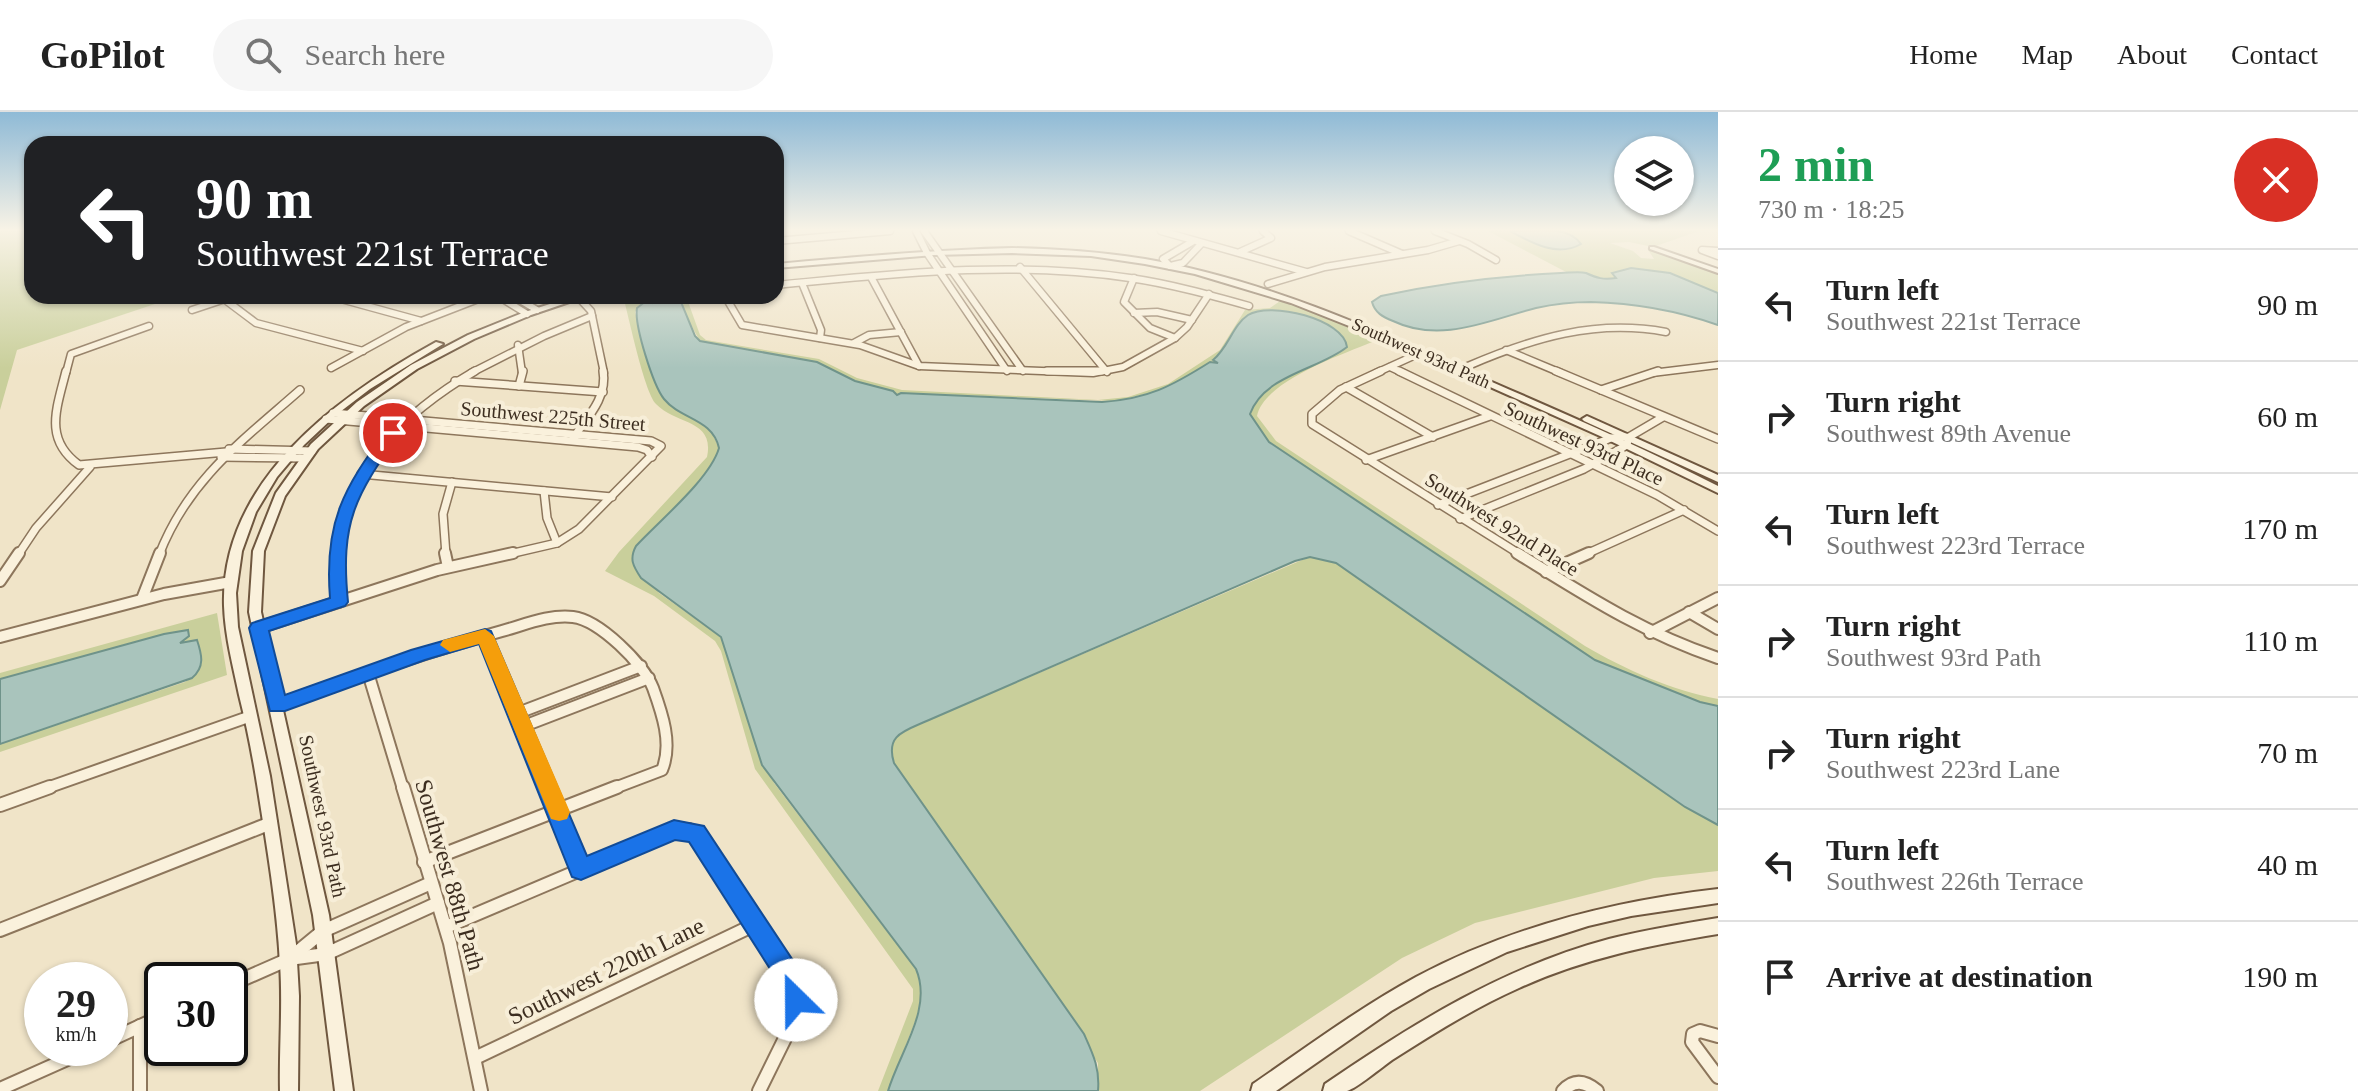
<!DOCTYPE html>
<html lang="en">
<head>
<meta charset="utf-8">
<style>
	body { margin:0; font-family:"Times New Roman",serif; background:#f6f6f6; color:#222; height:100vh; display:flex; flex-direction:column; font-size:30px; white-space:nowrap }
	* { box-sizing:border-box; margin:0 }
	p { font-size:26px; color:#767676 }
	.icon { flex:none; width:44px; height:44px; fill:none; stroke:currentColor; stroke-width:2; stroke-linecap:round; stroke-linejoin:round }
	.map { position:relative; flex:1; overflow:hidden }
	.side { display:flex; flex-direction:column; background:#fff; width:640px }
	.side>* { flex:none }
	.guide { position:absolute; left:24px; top:24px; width:760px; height:168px; border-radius:24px; box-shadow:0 2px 6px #0004; background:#202124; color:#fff; overflow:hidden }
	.tools { position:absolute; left:1614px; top:24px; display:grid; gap:16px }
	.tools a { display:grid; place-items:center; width:80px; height:80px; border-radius:50%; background:#fff; box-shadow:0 2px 6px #0004; font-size:40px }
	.speed { position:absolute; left:24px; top:850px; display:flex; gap:16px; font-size:40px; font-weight:700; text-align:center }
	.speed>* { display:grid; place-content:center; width:104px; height:104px; border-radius:50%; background:#fff; box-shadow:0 2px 6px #0004; line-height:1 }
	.speed small { font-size:20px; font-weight:400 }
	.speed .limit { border:4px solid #111; border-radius:12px; background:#fff; color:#111 }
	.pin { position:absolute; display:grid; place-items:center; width:68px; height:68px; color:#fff; margin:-34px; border:4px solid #fff; border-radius:50%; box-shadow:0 2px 8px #0007 }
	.me { position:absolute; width:88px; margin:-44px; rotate:337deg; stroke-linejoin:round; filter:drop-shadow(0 0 6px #0008) }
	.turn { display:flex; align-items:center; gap:28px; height:168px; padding:0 40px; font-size:36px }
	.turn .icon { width:104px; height:104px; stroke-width:2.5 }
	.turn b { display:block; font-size:56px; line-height:68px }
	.round { display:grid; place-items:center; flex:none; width:84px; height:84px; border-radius:42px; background:#f6f6f6 }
	.overview { display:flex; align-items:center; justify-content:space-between; height:136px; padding:0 40px }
	h1 { font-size:48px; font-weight:700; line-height:60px; color:#1e9e55 }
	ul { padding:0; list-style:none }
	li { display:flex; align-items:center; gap:24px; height:112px; padding:0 40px; border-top:2px solid #e0e0e0 }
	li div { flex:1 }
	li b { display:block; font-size:30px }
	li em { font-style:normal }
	header { display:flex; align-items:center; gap:48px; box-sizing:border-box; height:112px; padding:0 40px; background:#fff; border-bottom:2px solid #e0e0e0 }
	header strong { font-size:38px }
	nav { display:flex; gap:44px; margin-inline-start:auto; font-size:28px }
	.search { width:560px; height:72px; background:#f6f6f6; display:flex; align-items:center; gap:20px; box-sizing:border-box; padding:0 28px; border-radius:44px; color:#767676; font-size:30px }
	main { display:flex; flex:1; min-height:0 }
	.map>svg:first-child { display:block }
	.green { fill:#c9cf9b }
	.water { fill:#a9c4bc; stroke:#6f938a; stroke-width:2 }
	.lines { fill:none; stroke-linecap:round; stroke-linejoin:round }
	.street-far3-casing { stroke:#8d765c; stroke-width:9 }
	.street-far2-casing { stroke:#8d765c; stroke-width:10 }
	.street-far1-casing { stroke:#8d765c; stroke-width:14 }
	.street-casing { stroke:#8d765c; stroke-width:16 }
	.secondary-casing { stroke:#6f573f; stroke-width:4 }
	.street-far3 { stroke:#faf1dc; stroke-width:6 }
	.street-far2 { stroke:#faf1dc; stroke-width:7 }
	.street-far1 { stroke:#faf1dc; stroke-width:10 }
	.street { stroke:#faf1dc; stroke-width:12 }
	.secondary { fill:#faf1dc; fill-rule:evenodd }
	.route { fill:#1a73e8; stroke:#114b97; stroke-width:2 }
	.slow { fill:#f59e0b }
	.labels { text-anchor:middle; stroke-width:8; stroke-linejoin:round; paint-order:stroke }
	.far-street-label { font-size:18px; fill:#3d2e20; stroke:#f7eed8 }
	.street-label { font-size:20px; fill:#3d2e20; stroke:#f7eed8 }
	.near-street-label { font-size:24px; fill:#3d2e20; stroke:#f7eed8 }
</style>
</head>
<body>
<header>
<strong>GoPilot</strong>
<div class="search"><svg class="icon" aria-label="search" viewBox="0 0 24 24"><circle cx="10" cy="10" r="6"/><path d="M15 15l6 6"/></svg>Search here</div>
<nav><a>Home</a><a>Map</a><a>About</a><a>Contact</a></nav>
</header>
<main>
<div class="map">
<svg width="1718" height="979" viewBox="0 0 1718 979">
	<rect width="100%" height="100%" fill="#f0e4c8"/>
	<!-- green -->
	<g class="green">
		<polygon points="0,119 32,119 32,184 179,184 17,238 0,298"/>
		<path d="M1488 119C1495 119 1502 118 1508 119 1533 124 1553 150 1581 132L1575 124 1562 119H1699L1653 135 1629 130 1610 131 1633 139 1641 146 1654 147 1647 136 1718 161V181L1682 166 1613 162 1616 166 1598 167 1585 161H1568Z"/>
		<path d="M623 184H686L700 223 706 228 819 247 857 266 902 278 1098 288 1128 285 1168 272 1220 238 1245 198 1270 196 1283 187 1377 228C1347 241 1264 268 1257 304L1276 329 1585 534C1624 557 1673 579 1718 587V594L1700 590 1595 548 1269 330 1250 302C1262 269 1317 249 1347 235 1344 207 1270 189 1248 203 1233 212 1228 236 1214 248L1217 252 1210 250 1166 277 1116 289 901 281 897 283 855 269 817 250 700 229 676 187 662 186 652 191 646 189 635 200 662 285 709 315 719 336C710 367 659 409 636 434L659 481 721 525 774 671 916 857 923 873V889L888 979H878L913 889V877L755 657 721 539 715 529 654 484 605 459 619 440 707 345C715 307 676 313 656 292 644 279 629 205 623 184Z"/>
		<path d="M1309 445 1336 451 1685 695 1718 713V759L1654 766 1475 811 1402 846 1200 979H1098V951L894 651C885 621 905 619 929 608Z"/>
		<polygon points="217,501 227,563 0,640 0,632 185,570 196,562 201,552 180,529 164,522 0,567 0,561"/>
	</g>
	<!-- water -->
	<g class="water">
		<path d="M1510 119C1531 119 1568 112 1581 132 1557 146 1530 130 1510 119Z"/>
		<path d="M1631 156 1670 161 1718 181V213C1678 199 1634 191 1591 190 1573 190 1554 192 1536 196 1489 208 1441 232 1393 209 1383 205 1375 201 1372 190L1381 184C1440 171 1501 164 1561 161 1568 161 1579 159 1586 161 1597 166 1603 168 1616 166L1612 161Z"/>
		<path d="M669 186 681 190 695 224 700 229 817 250 855 269 893 279 897 283 901 281 1102 290C1148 287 1172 274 1210 250L1218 251 1213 248C1228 236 1233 213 1248 203 1270 189 1344 207 1347 235 1318 258 1264 263 1250 302L1269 330 1595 548 1700 590 1718 594V713L1685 695 1336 451 1310 445 1295 449 929 608C905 619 885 622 894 651L1084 922C1093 942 1100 956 1098 979H888C900 939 933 897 916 857L762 653 721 525 641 466C633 454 629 447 636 434 659 409 710 367 719 336 712 306 681 308 664 287 653 273 634 213 637 196L646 189 652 191 654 188Z"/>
		<path d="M188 518 189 524 180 531 197 528C202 543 205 555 192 566L0 632V567L164 522Z"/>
	</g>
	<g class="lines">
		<defs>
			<g id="street-far3">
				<polyline points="916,119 927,141 1007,259"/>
				<polyline points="924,119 1023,259"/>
				<polyline points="1161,119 1306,160"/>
				<polyline points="1349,119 1402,142"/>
				<polyline points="1435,119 1468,132 1496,148"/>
				<polyline points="776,129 890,119"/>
				<polyline points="1718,139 1702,138 1718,144"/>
				<polyline points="1240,140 1271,126 1263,119"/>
				<polyline points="1170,154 1163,147 1192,130"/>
				<polyline points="1170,154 1183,151 1201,132"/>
				<polyline points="1020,155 1107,260"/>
				<polyline points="871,165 919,254"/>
				<polyline points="1134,166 1124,190 1150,216 1175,226"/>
				<polyline points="802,171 821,218 820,226"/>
				<polyline points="1268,172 1325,155 1428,138 1459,129"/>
				<path d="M776 173C893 162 1013 148 1130 166 1171 172 1210 183 1249 194"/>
				<polyline points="330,184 421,209"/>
				<polyline points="498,184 527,202"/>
				<polyline points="513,184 537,198"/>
				<polyline points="725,184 742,213 860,233 919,254 1093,261 1123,255 1175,226 1187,215 1209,182"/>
				<polyline points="578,185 591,199 604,261"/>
				<polyline points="224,187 256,211 363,239"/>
				<polyline points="192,198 234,184"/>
				<polyline points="1134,201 1157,200 1192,208"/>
				<polyline points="854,231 869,223 901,220"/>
				<polyline points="518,233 522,261"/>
				<polyline points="1506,238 1561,261"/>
				<path d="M1468 254C1533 226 1595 207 1666 220"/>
				<polyline points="1390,255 1403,261"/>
				<polyline points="331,256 406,215 486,184"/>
				<polyline points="66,261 71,242 149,214"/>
				<polyline points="471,261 544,224 592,204"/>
				<polyline points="1376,261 1420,241"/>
				<polyline points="1652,261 1718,253"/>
			</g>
			<g id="street-far2">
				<path d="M66 259C57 296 43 327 79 353L226 340"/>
				<polyline points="1047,259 1102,259"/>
				<polyline points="1381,259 1340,278 1312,302 1312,312 1521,443"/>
				<polyline points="1399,259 1657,383 1718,419"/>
				<polyline points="1556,259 1718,327"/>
				<polyline points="455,269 603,280"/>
				<polyline points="519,274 523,259"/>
				<polyline points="1346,275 1433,325"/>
				<polyline points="1601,278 1658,259"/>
				<polyline points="333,301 651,329 661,334 579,417 557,431 505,443"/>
				<polyline points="326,307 638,335 647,338 652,345"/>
				<path d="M573 326C587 306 608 285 603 259"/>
				<polyline points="229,337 312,339"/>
				<polyline points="221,345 306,346"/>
				<polyline points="1366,348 1490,304"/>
				<polyline points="361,362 612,385"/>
				<polyline points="544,379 547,406 557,431"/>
				<polyline points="1438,393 1611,326 1629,325 1663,305"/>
				<polyline points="1460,407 1584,357 1627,333 1628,328"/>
				<polyline points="18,443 36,416 90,355"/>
				<path d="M159 443C188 368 242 329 300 278"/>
				<path d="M338 443C337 361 410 297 475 259"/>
				<polyline points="446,443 443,402 452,370"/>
				<polyline points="1584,443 1684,398"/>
			</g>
			<g id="street-far1">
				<polyline points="338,441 339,490"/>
				<polyline points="445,441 448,455"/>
				<path d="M1517 441C1585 483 1641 520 1718 546"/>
				<polyline points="1546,460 1589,441"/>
				<polyline points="0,469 19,441"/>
				<polyline points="142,487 160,441"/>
				<polyline points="1689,500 1718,517"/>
				<polyline points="258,516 437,458 513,441"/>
				<polyline points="1650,521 1718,486"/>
				<polyline points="485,524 548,677"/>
				<polyline points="0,525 164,482 231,470"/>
				<polyline points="368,561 403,677"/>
				<path d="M277 593C351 566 426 540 502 519 524 513 550 502 573 505 599 508 644 552 653 576 662 601 673 632 662 658L612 677"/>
				<polyline points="518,601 641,554"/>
				<polyline points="524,614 649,566"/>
				<polyline points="44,677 251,604"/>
			</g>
			<g id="street">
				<polyline points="403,675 450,831 481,979"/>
				<polyline points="547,675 581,757"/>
				<polyline points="0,693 50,675"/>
				<polyline points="424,750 617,675"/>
				<polyline points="446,815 672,719 689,718 699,724 772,836 796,882 793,910 759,979"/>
				<polyline points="0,818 271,711"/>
				<polyline points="289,847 326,842 438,791"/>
				<polyline points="230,873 289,847 323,819 431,771"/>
				<polyline points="140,914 140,979"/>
				<polyline points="1718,924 1700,919 1693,922 1692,930 1718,965"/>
				<polyline points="110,928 162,904"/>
				<polyline points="475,946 756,812"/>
				<polyline points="0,977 92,936"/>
				<path d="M1563 979C1574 967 1585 969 1597 979"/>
			</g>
			<g id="secondary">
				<polygon points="1650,135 1654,135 1718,157 1718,161 1650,137"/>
				<path d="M1012 136C1057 137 1101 140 1145 147 1267 168 1380 220 1492 270 1568 303 1644 336 1718 374V381L1600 324 1387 229 1291 191 1195 162 1145 152 1091 144 1012 141 934 143 776 156V152C855 145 933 138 1012 136Z"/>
				<polygon points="575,184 587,184 531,203 474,227 417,257 364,294 318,337 285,384 264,439 261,500 329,803 353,979 335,979 313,803 249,500 253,439 276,381 311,332 357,290 411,253 468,223 525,200"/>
				<path d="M436 230 443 232 370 277 336 303 304 333 277 365 256 400 242 439 236 481 238 515 270 664 296 832 299 884 298 979H280C279 937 283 894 280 852 277 794 267 736 258 678 253 646 247 615 239 583 233 554 225 524 224 494 220 369 338 284 436 230Z"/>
				<polygon points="1587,304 1718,363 1718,370 1584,309 1582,307"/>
				<path d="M1718 777V791L1631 804 1588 814 1507 840 1429 877 1391 899 1276 979H1251L1253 972C1307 935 1359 896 1416 865 1510 815 1613 789 1718 777Z"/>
				<path d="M1718 806V822C1650 833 1582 847 1519 876 1474 896 1433 922 1392 948 1382 955 1357 976 1347 979 1340 979 1330 979 1323 979L1325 972C1414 911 1504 855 1609 827 1645 818 1681 812 1718 806Z"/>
			</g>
		</defs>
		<!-- street-far3 casing -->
		<use href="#street-far3" class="street-far3-casing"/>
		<!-- street-far2 casing -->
		<use href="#street-far2" class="street-far2-casing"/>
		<!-- street-far1 casing -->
		<use href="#street-far1" class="street-far1-casing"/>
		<!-- street casing -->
		<use href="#street" class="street-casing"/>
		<!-- secondary casing -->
		<use href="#secondary" class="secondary-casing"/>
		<!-- street-far3 -->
		<use href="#street-far3" class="street-far3"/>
		<!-- street-far2 -->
		<use href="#street-far2" class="street-far2"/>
		<!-- street-far1 -->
		<use href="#street-far1" class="street-far1"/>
		<!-- street -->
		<use href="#street" class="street"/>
		<!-- secondary -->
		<use href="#secondary" class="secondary"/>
	</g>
	<!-- sky -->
	<linearGradient id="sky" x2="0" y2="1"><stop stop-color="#8fbad6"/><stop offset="0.46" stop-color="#f8f3e6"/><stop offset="1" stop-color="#f8f3e6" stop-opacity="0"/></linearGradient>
	<rect width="1718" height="256" fill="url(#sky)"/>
	<!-- route -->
	<path class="route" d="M393 317 400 321C355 384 340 410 348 490L345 494 269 519 285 583 411 538 485 517 491 519 587 744 674 708 704 714 802 862 810 888 806 897 796 901 787 897 772 860 689 730 675 728 581 768 572 765 479 532 425 548 285 599H270L249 516 252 511 330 486C324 411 343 376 387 318Z"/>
	<!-- slow -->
	<polygon class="slow" points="485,517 494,524 570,700 567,707 559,709 551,707 479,532 450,540 440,533 443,528"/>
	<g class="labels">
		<!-- far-street labels -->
		<g class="far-street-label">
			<text transform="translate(1421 241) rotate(24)" y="6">Southwest 93rd Path</text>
		</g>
		<!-- street labels -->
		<g class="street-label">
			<text transform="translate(553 304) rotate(5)" y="7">Southwest 225th Street</text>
			<text transform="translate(1584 331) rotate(25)" y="7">Southwest 93rd Place</text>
			<text transform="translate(1502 412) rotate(32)" y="7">Southwest 92nd Place</text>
			<text transform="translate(323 704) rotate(78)" y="7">Southwest 93rd Path</text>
		</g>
		<!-- near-street labels -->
		<g class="near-street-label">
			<text transform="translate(450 763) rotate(74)" y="8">Southwest 88th Path</text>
			<text transform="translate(606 859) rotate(-26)" y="8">Southwest 220th Lane</text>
		</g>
	</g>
</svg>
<div class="tools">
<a><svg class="icon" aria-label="layers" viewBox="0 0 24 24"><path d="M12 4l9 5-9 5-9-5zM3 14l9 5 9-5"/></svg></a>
</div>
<div class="speed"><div>29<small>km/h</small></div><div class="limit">30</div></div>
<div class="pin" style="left:393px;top:321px;background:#d93025"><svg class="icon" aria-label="arrive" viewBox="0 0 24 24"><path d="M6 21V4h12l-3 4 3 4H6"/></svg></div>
<svg class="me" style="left:796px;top:888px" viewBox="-20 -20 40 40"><circle r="19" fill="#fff"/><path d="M0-13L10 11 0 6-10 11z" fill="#1a73e8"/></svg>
<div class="guide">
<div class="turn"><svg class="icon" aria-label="left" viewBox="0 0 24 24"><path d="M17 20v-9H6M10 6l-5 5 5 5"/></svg><div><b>90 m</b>Southwest 221st Terrace</div></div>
</div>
</div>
<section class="side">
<div class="overview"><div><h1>2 min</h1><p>730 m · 18:25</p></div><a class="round" style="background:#d93025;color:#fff"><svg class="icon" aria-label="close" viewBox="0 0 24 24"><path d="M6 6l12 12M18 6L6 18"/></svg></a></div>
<ul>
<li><svg class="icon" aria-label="left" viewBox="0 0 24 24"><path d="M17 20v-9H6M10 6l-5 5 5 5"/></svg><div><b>Turn left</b><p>Southwest 221st Terrace</p></div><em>90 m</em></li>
<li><svg class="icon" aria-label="right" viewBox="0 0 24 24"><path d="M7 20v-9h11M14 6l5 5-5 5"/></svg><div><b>Turn right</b><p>Southwest 89th Avenue</p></div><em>60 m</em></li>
<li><svg class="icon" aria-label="left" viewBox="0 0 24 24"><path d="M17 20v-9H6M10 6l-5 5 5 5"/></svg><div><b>Turn left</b><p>Southwest 223rd Terrace</p></div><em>170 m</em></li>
<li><svg class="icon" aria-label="right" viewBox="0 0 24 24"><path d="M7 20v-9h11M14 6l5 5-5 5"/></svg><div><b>Turn right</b><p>Southwest 93rd Path</p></div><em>110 m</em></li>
<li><svg class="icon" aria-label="right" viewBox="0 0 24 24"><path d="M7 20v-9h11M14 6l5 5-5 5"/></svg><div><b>Turn right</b><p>Southwest 223rd Lane</p></div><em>70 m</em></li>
<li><svg class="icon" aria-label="left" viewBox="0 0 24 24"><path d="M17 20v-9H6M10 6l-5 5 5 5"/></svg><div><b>Turn left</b><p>Southwest 226th Terrace</p></div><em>40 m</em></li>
<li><svg class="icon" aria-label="arrive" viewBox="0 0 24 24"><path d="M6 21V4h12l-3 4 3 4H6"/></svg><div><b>Arrive at destination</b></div><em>190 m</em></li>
</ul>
</section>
</main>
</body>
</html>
